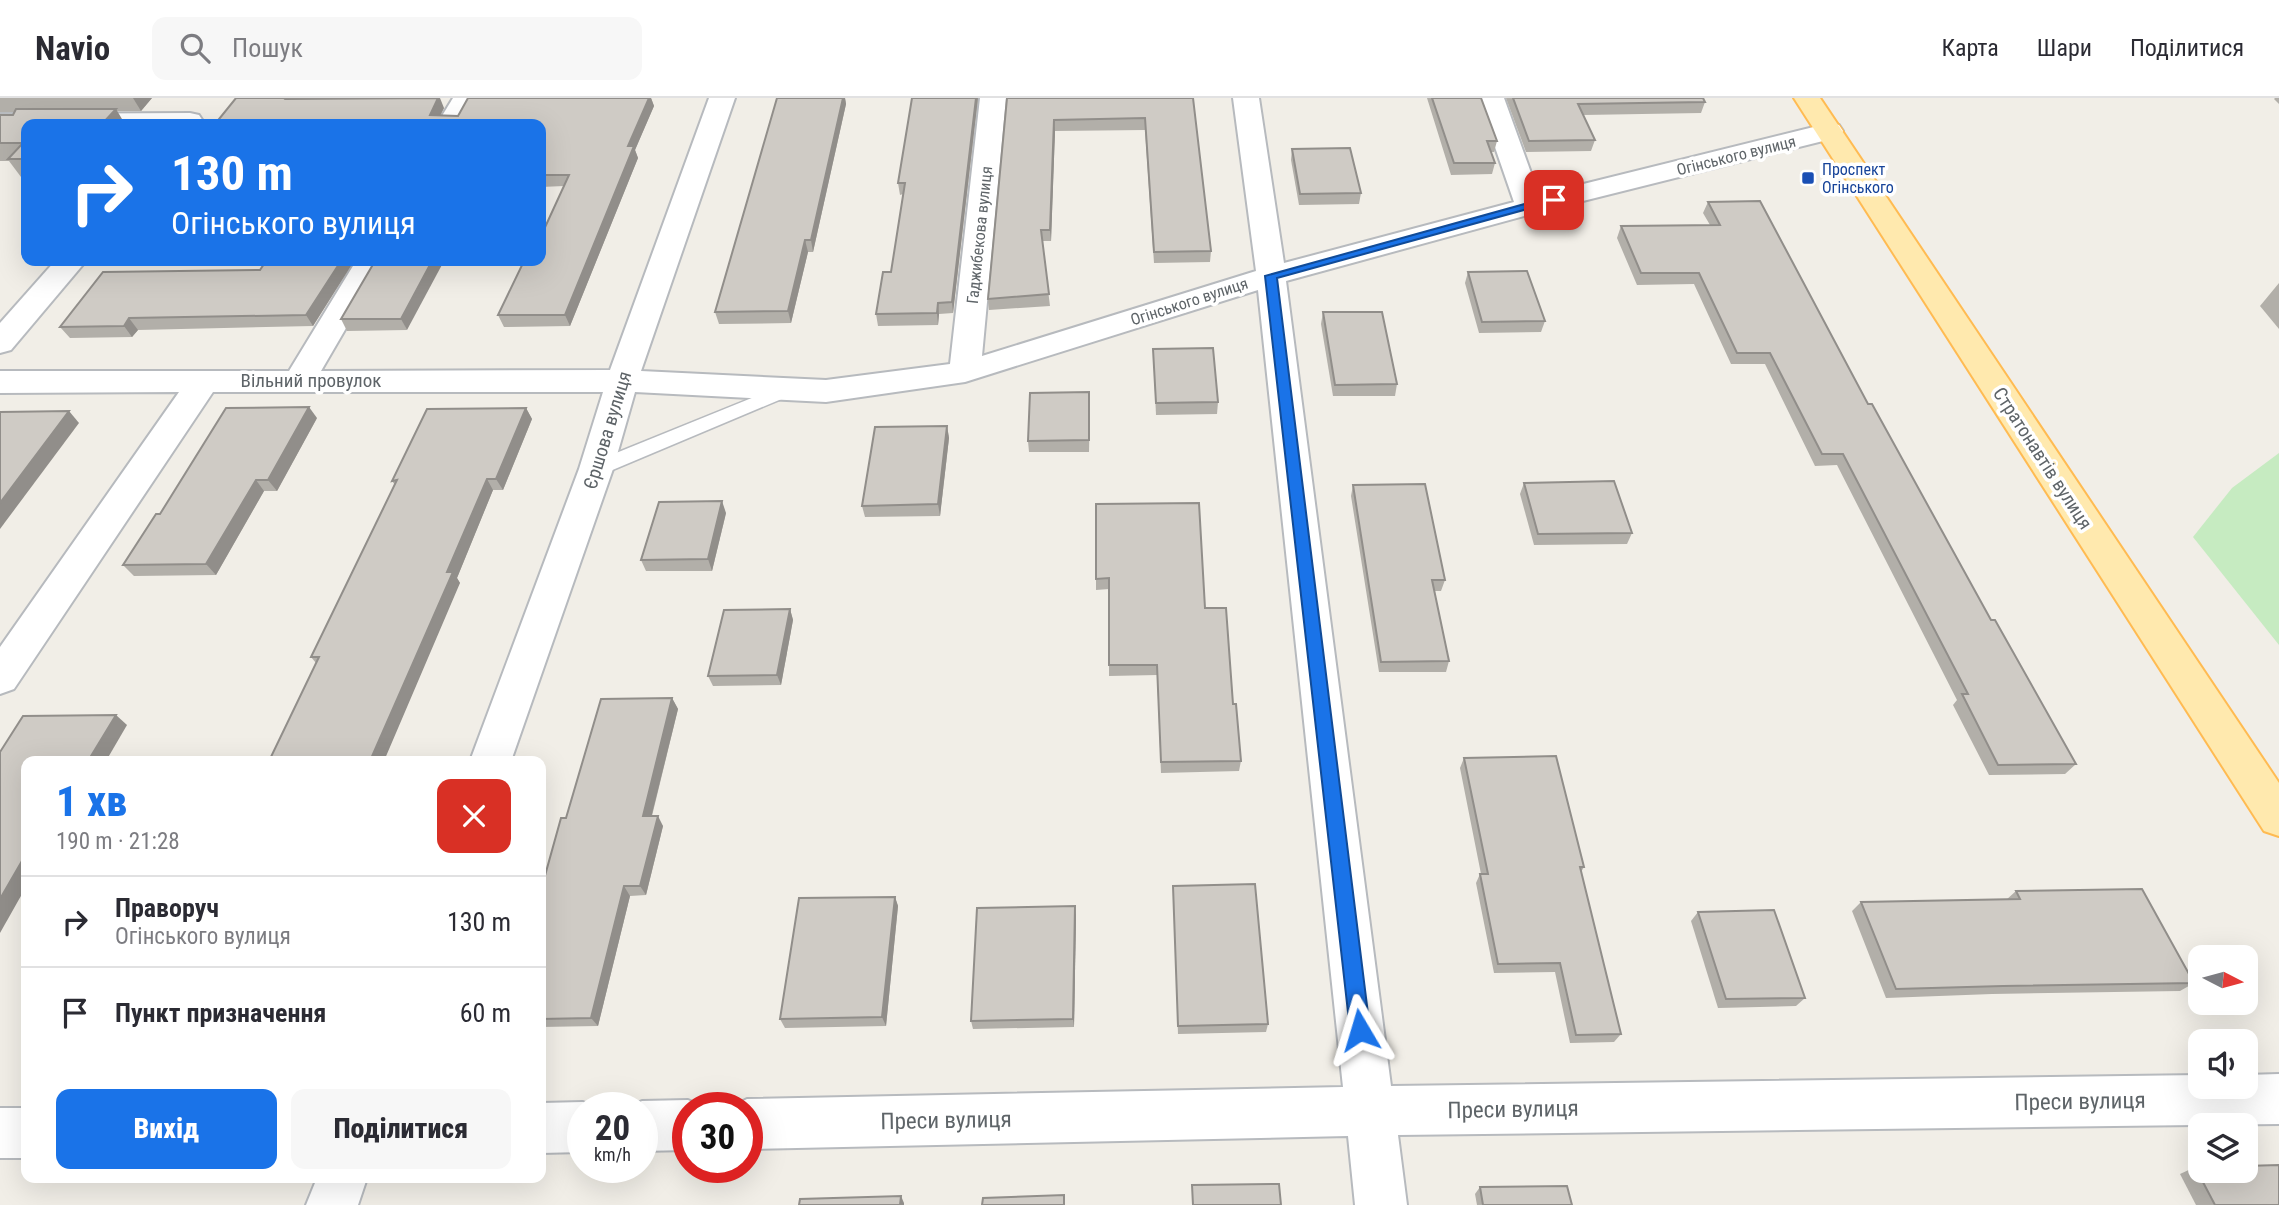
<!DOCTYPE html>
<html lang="uk">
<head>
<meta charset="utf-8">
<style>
	body { margin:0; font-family:"Roboto Condensed",sans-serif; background:#f7f7f7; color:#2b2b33; height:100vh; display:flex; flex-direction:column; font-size:26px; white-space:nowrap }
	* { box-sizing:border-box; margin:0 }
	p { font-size:23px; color:#7c7c81 }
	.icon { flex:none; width:38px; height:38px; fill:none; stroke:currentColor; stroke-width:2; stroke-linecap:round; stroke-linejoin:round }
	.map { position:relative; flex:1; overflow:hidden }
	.sheet { position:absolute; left:21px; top:658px; width:525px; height:427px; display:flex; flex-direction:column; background:#fff; border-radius:14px; box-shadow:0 7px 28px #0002 }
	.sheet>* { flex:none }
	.hud { position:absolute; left:21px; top:21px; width:525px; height:147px; border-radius:14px; box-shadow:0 7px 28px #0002; background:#1a73e8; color:#fff; overflow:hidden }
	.needle { width:46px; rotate:96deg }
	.fabs { position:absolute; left:2188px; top:847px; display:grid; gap:14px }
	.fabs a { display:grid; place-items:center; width:70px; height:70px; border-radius:14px; background:#fff; box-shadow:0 7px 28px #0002; font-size:35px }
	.speed { position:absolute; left:567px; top:994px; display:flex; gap:14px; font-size:35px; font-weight:700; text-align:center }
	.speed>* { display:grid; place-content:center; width:91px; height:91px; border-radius:50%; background:#fff; box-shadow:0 7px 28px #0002; line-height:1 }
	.speed small { font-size:18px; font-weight:400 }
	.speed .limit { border:10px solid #d22; background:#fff; color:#111 }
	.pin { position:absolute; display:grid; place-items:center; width:60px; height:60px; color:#fff; margin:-30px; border-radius:14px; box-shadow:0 4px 10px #0006 }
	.me { position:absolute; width:77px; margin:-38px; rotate:353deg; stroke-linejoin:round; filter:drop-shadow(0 0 5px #0008) }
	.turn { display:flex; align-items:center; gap:24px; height:147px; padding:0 35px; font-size:32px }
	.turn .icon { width:91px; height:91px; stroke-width:2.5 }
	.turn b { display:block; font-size:49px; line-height:60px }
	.round { display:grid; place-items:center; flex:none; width:74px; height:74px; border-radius:14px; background:#f7f7f7 }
	.head { display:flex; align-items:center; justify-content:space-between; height:119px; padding:0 35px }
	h1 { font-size:42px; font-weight:800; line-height:52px; color:#1a73e8 }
	.primary-button { display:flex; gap:14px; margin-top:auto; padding:14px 35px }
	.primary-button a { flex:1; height:80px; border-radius:14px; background:#1a73e8; color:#fff; font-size:28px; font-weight:800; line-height:80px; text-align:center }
	.primary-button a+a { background:#f7f7f7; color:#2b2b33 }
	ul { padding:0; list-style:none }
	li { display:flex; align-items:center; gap:21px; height:91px; padding:0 35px; border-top:2px solid #e1e1e2 }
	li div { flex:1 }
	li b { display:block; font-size:26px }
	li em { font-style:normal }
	header { display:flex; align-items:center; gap:42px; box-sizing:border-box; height:98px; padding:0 35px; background:#fff; border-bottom:2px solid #e1e1e2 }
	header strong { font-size:33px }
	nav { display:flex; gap:38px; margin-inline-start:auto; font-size:24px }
	.search { width:490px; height:63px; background:#f7f7f7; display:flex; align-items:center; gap:18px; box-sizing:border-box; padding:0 24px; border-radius:14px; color:#7c7c81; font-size:26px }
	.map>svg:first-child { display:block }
	.green { fill:#c6ebc1 }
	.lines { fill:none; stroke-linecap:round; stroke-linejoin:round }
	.lane-casing { stroke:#b7babe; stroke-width:3 }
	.street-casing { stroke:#b7babe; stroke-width:4 }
	.primary-casing { stroke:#ffbb52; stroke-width:4 }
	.lane { fill:#fff; fill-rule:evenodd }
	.street { fill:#fff; fill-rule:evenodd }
	.primary { fill:#ffe9ae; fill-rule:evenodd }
	.wall { fill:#b2afa9 }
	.shaded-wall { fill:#918e8a }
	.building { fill:#cfcbc5; stroke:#918e8a; stroke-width:2 }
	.route { fill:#1a73e8; stroke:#114b97; stroke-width:2 }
	.transit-dot { fill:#1a4fb4; stroke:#fff; stroke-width:2.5 }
	.labels { text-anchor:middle; stroke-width:7; stroke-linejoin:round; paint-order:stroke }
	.far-street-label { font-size:16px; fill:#5e6468; stroke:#fff }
	.far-transit-label { font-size:16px; fill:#164399; stroke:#fff; text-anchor:start }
	.street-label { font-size:19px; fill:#5e6468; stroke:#fff }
	.near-street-label { font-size:23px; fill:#5e6468; stroke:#fff }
</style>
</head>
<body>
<header>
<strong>Navio</strong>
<div class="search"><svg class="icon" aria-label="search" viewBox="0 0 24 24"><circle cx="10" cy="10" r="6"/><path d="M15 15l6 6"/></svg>Пошук</div>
<nav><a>Карта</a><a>Шари</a><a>Поділитися</a></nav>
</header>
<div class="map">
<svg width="2279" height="1107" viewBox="0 0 2279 1107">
	<rect width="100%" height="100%" fill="#f1eee7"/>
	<!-- green -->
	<polygon class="green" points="2279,355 2279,547 2193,439 2232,390"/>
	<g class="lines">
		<defs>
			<polygon id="lane" points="784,287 791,289 794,293 791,297 603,376 589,376 586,371 589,366"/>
			<g id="street">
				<polygon points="453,0 479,0 463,26 437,26"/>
				<polygon points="709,0 735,0 641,273 826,282 950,266 980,0 1006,0 982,258 1256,173 1233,0 1259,0 1284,165 1514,104 1478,0 1504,0 1539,97 1830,25 1839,27 1843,33 1839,39 1539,114 1286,183 1391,988 2200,977 2200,989 2245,989 2245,977 2279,976 2279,1026 1398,1037 1407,1107 1355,1107 1348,1038 747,1051 747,1010 729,1010 747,1001 1343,989 1258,192 965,284 826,304 635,294 613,371 511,663 470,663 579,371 603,294 213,294 14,591 0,596 0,549 179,294 0,295 0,273 289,273 356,163 385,163 321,273 610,272"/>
				<polygon points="190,15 199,17 203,23 201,26 26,26 26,32 0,32 0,16"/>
				<polygon points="55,163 86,163 11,252 0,255 0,225"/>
				<polygon points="688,1002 706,1010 688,1010 688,1052 642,1053 642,1010 626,1010 642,1003"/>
				<polygon points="583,1004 597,1010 583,1010 583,1054 541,1055 541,1005"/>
				<rect x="0" y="1010" width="26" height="50"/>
				<polygon points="317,1080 367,1080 358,1107 306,1107"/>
			</g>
			<polygon id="primary" points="1794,0 1820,0 2279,685 2279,738 2264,733"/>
		</defs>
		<!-- lane casing -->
		<use href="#lane" class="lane-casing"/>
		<!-- street casing -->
		<use href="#street" class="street-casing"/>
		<!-- primary casing -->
		<use href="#primary" class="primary-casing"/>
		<!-- lane -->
		<use href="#lane" class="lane"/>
		<!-- street -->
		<use href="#street" class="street"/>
		<!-- primary -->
		<use href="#primary" class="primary"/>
	</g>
	<!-- wall -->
	<g class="wall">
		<polygon points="0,0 152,0 141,13 117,13 26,26 26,78 21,79 9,63 0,63 0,17 13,17 15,14 0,14"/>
		<polygon points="468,0 651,0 654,8 635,52 638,60 570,228 504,229 498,217 541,163 564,88 541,89 541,26 215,26 300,1 444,10 440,17 458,18"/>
		<polygon points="777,0 845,0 846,6 813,154 808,154 791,225 719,226 715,214"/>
		<polygon points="978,0 953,215 939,216 938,227 878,228 876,216 891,174 903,96 900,97 898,85"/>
		<polygon points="1007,0 1193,0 1211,153 1210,164 1154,165 1145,32 1055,33 1051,143 1042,143 1050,208 989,212 988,201"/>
		<polygon points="1427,0 1481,0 1497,43 1494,54 1491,54 1495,65 1492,76 1451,77"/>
		<polygon points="1506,0 1703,0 1705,4 1701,15 1583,17 1595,42 1591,53 1526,54"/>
		<polygon points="2275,0 2279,0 2279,6 2274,1"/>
		<polygon points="1292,51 1361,95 1359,106 1299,107 1291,62"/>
		<polygon points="1708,104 1868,306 1991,522 2076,666 2065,676 1989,677 1953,607 1957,602 1837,367 1815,368 1765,266 1731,266 1694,186 1637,187 1617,140 1621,128 1710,127 1703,115"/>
		<polygon points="354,163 313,228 138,232 132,239 70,240 60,229 260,172"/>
		<polygon points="375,163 407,232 347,233 341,221"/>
		<polygon points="1468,174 1545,223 1541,234 1479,235 1465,185"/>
		<polygon points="2279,185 2279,231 2260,208"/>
		<polygon points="1323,214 1397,286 1395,298 1333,298 1321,226"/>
		<polygon points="1153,251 1218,304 1217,316 1156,317"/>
		<polygon points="1090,305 1089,354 1029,354 1028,343"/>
		<polygon points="526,310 532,321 503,392 493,392 457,480 460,485 316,565 311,559 395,387 392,383"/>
		<polygon points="317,320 277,393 264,393 216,477 134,478 123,467 160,416"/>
		<polygon points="947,328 949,340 940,418 865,419 862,408"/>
		<polygon points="1524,385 1632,435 1627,446 1534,447 1520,396"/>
		<polygon points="1353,387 1445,482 1441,493 1434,493 1449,563 1446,574 1379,574 1351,398"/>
		<polygon points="1096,406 1233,606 1241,663 1239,673 1161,675 1157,577 1109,578 1109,491 1096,492"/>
		<polygon points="726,415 712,473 646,473 641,462"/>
		<polygon points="790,511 793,522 781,587 713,588 708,578"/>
		<polygon points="672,600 678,611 652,718 663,728 646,797 630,798 598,928 541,929 541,792 566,720"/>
		<polygon points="1464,660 1584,769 1581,774 1621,936 1614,944 1570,945 1555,874 1494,875 1476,785 1480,776 1481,776 1460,670"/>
		<polygon points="1173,788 1268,926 1266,934 1178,936"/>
		<polygon points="2016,793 2194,885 2180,893 1992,896 1886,900 1852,813 1861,804 2006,802"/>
		<polygon points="895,799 898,808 886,928 785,930 780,921"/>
		<polygon points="1698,814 1805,900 1796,908 1718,910 1691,823"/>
		<polygon points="1076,817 1074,929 973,931 971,923"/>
		<polygon points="2195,1069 2279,1107 2196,1107 2180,1076"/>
		<polygon points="1480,1089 1572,1107 1477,1107 1475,1096"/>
	</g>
	<!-- shaded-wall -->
	<g class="shaded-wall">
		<polygon points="133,0 152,0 141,13"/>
		<polygon points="438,0 440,0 444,10 436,26 430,17"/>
		<polygon points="649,0 651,0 654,8 635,52 638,60 570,228 565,217 628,48"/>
		<polygon points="843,0 845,0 846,6 813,154 811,142"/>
		<polygon points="976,0 978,0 953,215 952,204"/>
		<polygon points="116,11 125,26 102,26"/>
		<polygon points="1054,22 1055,33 1051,143 1050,132"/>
		<polygon points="805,142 808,154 791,225 788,213"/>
		<polygon points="341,163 354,163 313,228 306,217"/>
		<polygon points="432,163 444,163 407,232 401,221"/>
		<polygon points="938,205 939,216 938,227 937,215"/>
		<polygon points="129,220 138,232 132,239 124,228"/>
		<polygon points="309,309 317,320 277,393 268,382"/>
		<polygon points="526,310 532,321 503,392 496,381"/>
		<polygon points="69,313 79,325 0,431 0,405"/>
		<polygon points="947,328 949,340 940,418 938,406"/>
		<polygon points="487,381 493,392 457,480 460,485 384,663 370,663 447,474"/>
		<polygon points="256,382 264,393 216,477 206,466"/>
		<polygon points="722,403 726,415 712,473 708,461"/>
		<polygon points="790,511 793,522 781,587 777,577"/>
		<polygon points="672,600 678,611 649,728 643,718"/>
		<polygon points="116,617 127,627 106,663 88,663"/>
		<polygon points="658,718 663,728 646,797 640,788"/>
		<polygon points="26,756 26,789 0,835 0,801"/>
		<polygon points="624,788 630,798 598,928 591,920"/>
		<polygon points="895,799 898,808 886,928 882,919"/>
		<polygon points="1075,808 1076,817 1074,929 1073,921"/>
		<polygon points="901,1098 904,1105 904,1107 900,1107"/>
	</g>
	<!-- building -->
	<g class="building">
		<polygon points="236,0 287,0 286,1 438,0 430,17 458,18 468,0 649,0 628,48 634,48 565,217 498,217 524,163 541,163 541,138 569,77 541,77 541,26 215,26"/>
		<polygon points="777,0 843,0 811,142 805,142 788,213 715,214"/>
		<polygon points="912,0 976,0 952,204 938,205 937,215 876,216 883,174 891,174 905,85 898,85"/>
		<polygon points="1007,0 1193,0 1211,153 1154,154 1145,20 1054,22 1050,132 1041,132 1049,196 988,201"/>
		<polygon points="1432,0 1481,0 1497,43 1487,43 1495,65 1454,65"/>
		<polygon points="1513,0 1703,0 1705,4 1578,6 1595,42 1529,43"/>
		<polygon points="16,11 116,11 102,26 26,26 26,61 8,61 23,45 0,45 0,17 13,17"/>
		<polygon points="1350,50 1361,95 1300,96 1292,51"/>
		<polygon points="1760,103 1868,306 1872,306 1991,522 1995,522 2076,666 1998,667 1962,596 1968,596 1843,356 1822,356 1770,255 1737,255 1699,175 1641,175 1621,128 1720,127 1708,104"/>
		<polygon points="266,163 341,163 306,217 129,220 124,228 60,229 103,174 260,172"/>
		<polygon points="375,163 432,163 401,221 341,221"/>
		<polygon points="1527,173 1545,223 1482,224 1468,174"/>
		<polygon points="1323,214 1382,214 1397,286 1335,287"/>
		<polygon points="1213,250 1218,304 1156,305 1153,251"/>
		<polygon points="1089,294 1089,342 1028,343 1030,295"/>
		<polygon points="309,309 268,382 256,382 206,466 123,467 156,416 160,416 226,310"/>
		<polygon points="526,310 496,381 487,381 447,474 453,474 370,663 269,663 319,559 311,559 397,382 392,383 427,311"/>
		<polygon points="69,313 0,405 0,314"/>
		<polygon points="947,328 938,406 862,408 875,329"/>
		<polygon points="1614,383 1632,435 1538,436 1524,385"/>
		<polygon points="1425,386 1445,482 1432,482 1449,563 1381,564 1353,387"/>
		<polygon points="722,403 708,461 641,462 659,404"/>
		<polygon points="1199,405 1205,510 1226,510 1233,606 1236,606 1241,663 1161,664 1157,567 1109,567 1109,480 1096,481 1096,406"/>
		<polygon points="790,511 777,577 708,578 724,512"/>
		<polygon points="672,600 643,718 658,718 640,788 624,788 591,920 541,921 541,792 561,720 566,720 601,601"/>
		<polygon points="116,617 88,663 26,663 26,756 0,801 0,654 23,618"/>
		<polygon points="1556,658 1584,769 1580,769 1621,936 1576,937 1560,865 1498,866 1480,776 1488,776 1464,660"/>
		<polygon points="1255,786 1268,926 1178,928 1173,788"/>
		<polygon points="2142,791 2194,885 2003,888 1896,891 1861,804 2020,801 2016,793"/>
		<polygon points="895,799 882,919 780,921 799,800"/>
		<polygon points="1075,808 1073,921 971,923 977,810"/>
		<polygon points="1774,812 1805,900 1726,901 1698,814"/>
		<polygon points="2279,1067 2279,1107 2215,1107 2195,1069 2200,1069 2200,1073 2245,1073 2245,1068"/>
		<polygon points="1279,1086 1281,1107 1193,1107 1192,1087"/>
		<polygon points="1567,1088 1572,1107 1483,1107 1480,1089"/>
		<polygon points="1064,1097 1064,1107 982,1107 983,1100"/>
		<polygon points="901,1098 900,1107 799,1107 800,1101"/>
	</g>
	<!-- route -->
	<polygon class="route" points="1550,99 1560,102 1277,180 1370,932 1367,938 1360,941 1353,938 1350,932 1265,178"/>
	<!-- markers -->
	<rect class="transit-dot" x="1801" y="73" width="14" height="14" rx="3.5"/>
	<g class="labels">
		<!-- far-street labels -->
		<g class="far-street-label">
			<text transform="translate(1736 57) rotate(-14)" y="6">Огінського вулиця</text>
			<text transform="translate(979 137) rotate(-84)" y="6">Гаджибекова вулиця</text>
			<text transform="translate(1189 203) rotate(-18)" y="6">Огінського вулиця</text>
		</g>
		<!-- far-transit labels -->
		<g class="far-transit-label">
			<text x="1822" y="77">Проспект<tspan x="1822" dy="18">Огінського</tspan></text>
		</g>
		<!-- street labels -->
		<g class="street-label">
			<text x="311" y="289">Вільний провулок</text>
			<text transform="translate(607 332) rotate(-73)" y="7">Єршова вулиця</text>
			<text transform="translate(2043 360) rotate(57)" y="7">Стратонавтів вулиця</text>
		</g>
		<!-- near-street labels -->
		<g class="near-street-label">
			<text transform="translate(2080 1003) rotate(-1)" y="8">Преси вулиця</text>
			<text transform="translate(1513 1011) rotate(-1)" y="8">Преси вулиця</text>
			<text transform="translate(946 1022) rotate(-1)" y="8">Преси вулиця</text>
		</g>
	</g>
</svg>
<div class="fabs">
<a><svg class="needle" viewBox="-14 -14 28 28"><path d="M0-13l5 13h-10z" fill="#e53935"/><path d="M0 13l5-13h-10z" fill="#7c7c81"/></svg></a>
<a><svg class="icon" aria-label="sound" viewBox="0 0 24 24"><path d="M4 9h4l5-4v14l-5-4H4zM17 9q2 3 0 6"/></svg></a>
<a><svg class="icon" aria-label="layers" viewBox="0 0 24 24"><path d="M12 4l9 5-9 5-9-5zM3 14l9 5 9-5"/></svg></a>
</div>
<div class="speed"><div>20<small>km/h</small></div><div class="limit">30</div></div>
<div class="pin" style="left:1554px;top:102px;background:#d93025"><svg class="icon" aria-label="arrive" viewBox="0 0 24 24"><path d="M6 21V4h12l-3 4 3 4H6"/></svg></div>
<svg class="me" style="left:1360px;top:932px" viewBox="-20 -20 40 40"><path d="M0-17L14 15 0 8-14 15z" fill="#1a73e8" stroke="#fff" stroke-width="4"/></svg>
<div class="hud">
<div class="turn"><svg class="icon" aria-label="right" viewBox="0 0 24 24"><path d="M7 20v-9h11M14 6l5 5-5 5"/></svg><div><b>130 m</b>Огінського вулиця</div></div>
</div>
<section class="sheet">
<div class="head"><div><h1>1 хв</h1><p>190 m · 21:28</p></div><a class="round" style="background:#d93025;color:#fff"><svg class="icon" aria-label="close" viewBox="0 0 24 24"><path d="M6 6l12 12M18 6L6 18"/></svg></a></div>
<ul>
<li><svg class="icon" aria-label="right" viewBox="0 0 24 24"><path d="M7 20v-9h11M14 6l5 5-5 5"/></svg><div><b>Праворуч</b><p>Огінського вулиця</p></div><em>130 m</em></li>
<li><svg class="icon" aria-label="arrive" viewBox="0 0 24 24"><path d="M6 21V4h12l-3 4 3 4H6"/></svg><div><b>Пункт призначення</b></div><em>60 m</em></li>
</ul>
<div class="primary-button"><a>Вихід</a><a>Поділитися</a></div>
</section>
</div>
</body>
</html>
